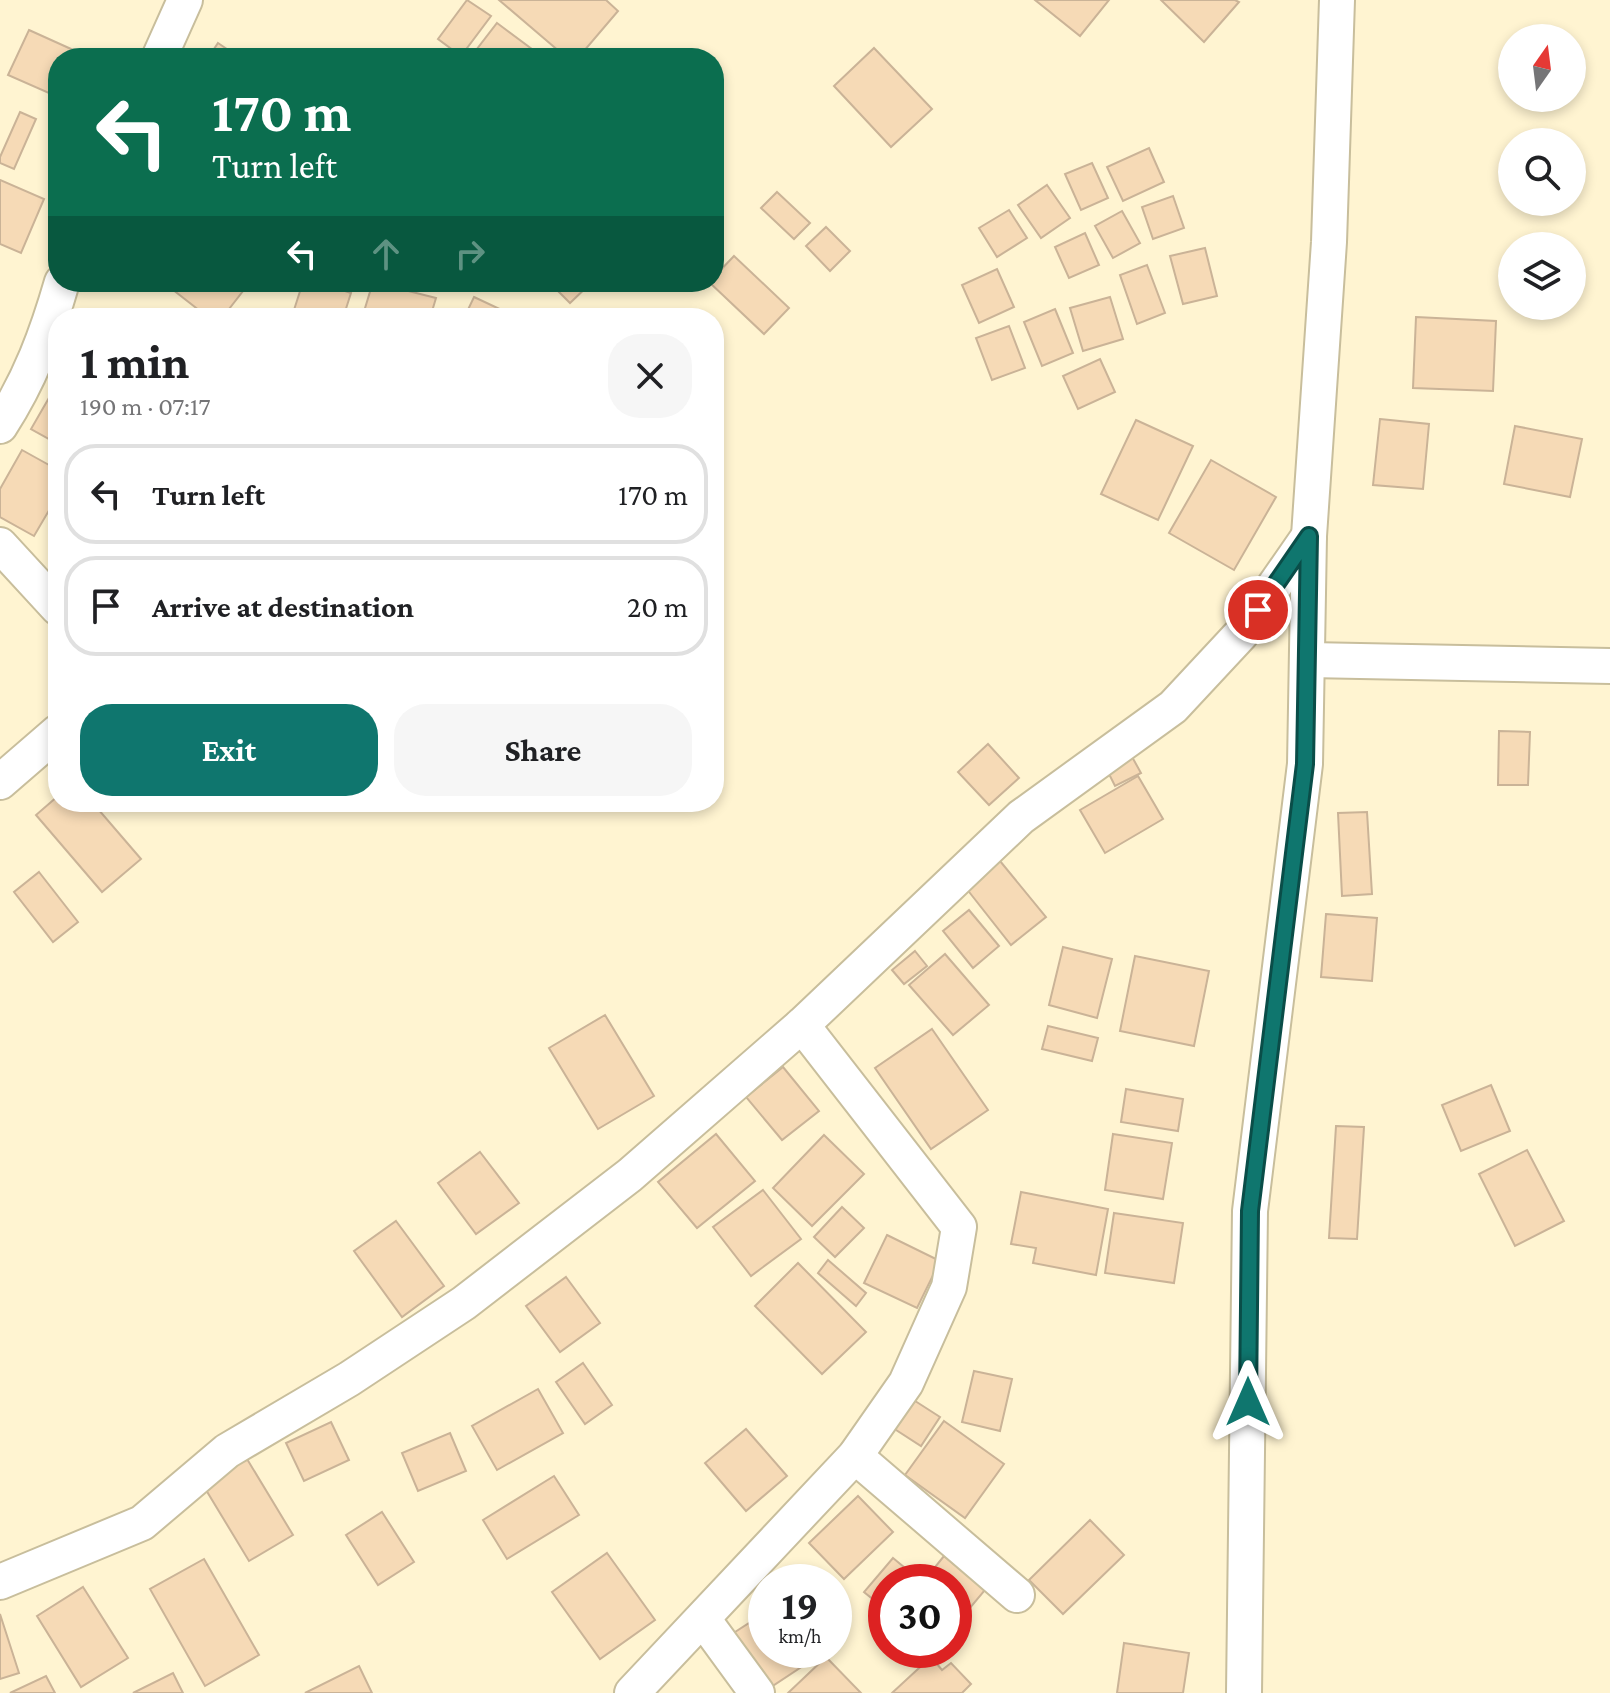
<!DOCTYPE html>
<html lang="en">
<head>
<meta charset="utf-8">
<style>
	body { margin:0; font-family:"Crimson Pro",serif; background:#f6f6f6; color:#202124; height:100vh; display:flex; flex-direction:column; font-size:30px; white-space:nowrap }
	* { box-sizing:border-box; margin:0 }
	p { font-size:26px; color:#757577 }
	.icon { flex:none; width:44px; height:44px; fill:none; stroke:currentColor; stroke-width:2; stroke-linecap:round; stroke-linejoin:round }
	.map { position:relative; flex:1; overflow:hidden }
	.drawer { position:absolute; left:48px; top:308px; width:676px; height:504px; display:flex; flex-direction:column; background:#fff; border-radius:32px; box-shadow:0 4px 12px #0003 }
	.drawer>* { flex:none }
	.guide { position:absolute; left:48px; top:48px; width:676px; height:244px; border-radius:32px; box-shadow:0 4px 12px #0003; background:#0b6e4f; color:#fff; overflow:hidden }
	.needle { width:52px; rotate:14deg }
	.buttons { position:absolute; left:1498px; top:24px; display:grid; gap:16px }
	.buttons a { display:grid; place-items:center; width:88px; height:88px; border-radius:50%; background:#fff; box-shadow:0 4px 12px #0003; font-size:40px }
	.speed { position:absolute; left:748px; top:1564px; display:flex; gap:16px; font-size:40px; font-weight:700; text-align:center }
	.speed>* { display:grid; place-content:center; width:104px; height:104px; border-radius:50%; background:#fff; box-shadow:0 4px 12px #0003; line-height:1 }
	.speed small { font-size:20px; font-weight:400 }
	.speed .limit { border:12px solid #d22; background:#fff; color:#111 }
	.pin { position:absolute; display:grid; place-items:center; width:68px; height:68px; color:#fff; margin:-34px; border:4px solid #fff; border-radius:50%; box-shadow:0 2px 8px #0007 }
	.me { position:absolute; width:88px; margin:-44px; rotate:0deg; stroke-linejoin:round; filter:drop-shadow(0 0 6px #0008) }
	.turn { display:flex; align-items:center; gap:28px; height:168px; padding:0 32px; font-size:36px }
	.turn .icon { width:104px; height:104px; stroke-width:2.5 }
	.turn b { display:block; font-size:56px; line-height:68px }
	.lanes { display:flex; align-items:center; height:76px; padding:0 32px; background:#0003; justify-content:center; gap:40px; direction:ltr }
	.lanes .off { opacity:.35 }
	.round { display:grid; place-items:center; flex:none; width:84px; height:84px; border-radius:32px; background:#f6f6f6 }
	.overview { display:flex; align-items:center; justify-content:space-between; height:136px; padding:0 32px }
	h1 { font-size:48px; font-weight:700; line-height:60px }
	.action { display:flex; gap:16px; margin-top:auto; padding:16px 32px }
	.action a { flex:1; height:92px; border-radius:32px; background:#0f766e; color:#fff; font-size:32px; font-weight:700; line-height:92px; text-align:center }
	.action a+a { background:#f6f6f6; color:#202124 }
	ul { padding:0; list-style:none }
	li { display:flex; align-items:center; gap:24px; height:100px; margin:0 16px 12px; padding:0 16px; border:4px solid #e0e0e0; border-radius:32px }
	li div { flex:1 }
	li b { display:block; font-size:30px }
	li em { font-style:normal }
	.map>svg:first-child { display:block }
	.building { fill:#f6dab6; stroke:#cab397; stroke-width:2 }
	.lines { fill:none; stroke-linecap:round; stroke-linejoin:round }
	.minor-casing { stroke:#c8be9c; stroke-width:38 }
	.minor { stroke:#fff; stroke-width:34 }
	.route-casing { stroke:#0a4d48; stroke-width:20 }
	.route { stroke:#0f766e; stroke-width:14 }
</style>
</head>
<body>
<div class="map">
<svg width="1610" height="1693" viewBox="0 0 1610 1693">
	<rect width="100%" height="100%" fill="#fff4d1"/>
	<!-- building -->
	<g class="building">
		<polygon points="467,0 491,16 461,56 438,39"/>
		<polygon points="499,0 606,0 618,11 578,58 567,58"/>
		<polygon points="1035,0 1109,0 1080,36"/>
		<polygon points="1161,0 1235,0 1239,2 1204,42"/>
		<polygon points="497,23 544,58 470,58"/>
		<polygon points="29,30 91,58 58,58 58,97 8,75"/>
		<polygon points="218,43 240,58 208,58"/>
		<polygon points="874,48 932,109 891,147 834,86"/>
		<polygon points="20,112 36,119 14,169 0,163 0,157"/>
		<polygon points="1149,148 1164,182 1123,201 1107,167"/>
		<polygon points="1092,163 1108,198 1081,210 1065,174"/>
		<polygon points="0,180 44,199 21,253 0,244"/>
		<polygon points="1047,185 1070,218 1041,238 1018,205"/>
		<polygon points="777,192 810,223 794,239 761,208"/>
		<polygon points="1173,196 1184,228 1153,239 1142,207"/>
		<polygon points="1009,210 1027,238 997,257 979,228"/>
		<polygon points="1122,211 1140,243 1113,258 1095,226"/>
		<polygon points="826,227 850,251 830,271 806,246"/>
		<polygon points="1085,233 1099,265 1069,278 1055,247"/>
		<polygon points="1205,248 1217,296 1183,304 1170,256"/>
		<polygon points="734,256 789,308 764,334 709,282 714,282 714,277"/>
		<polygon points="1147,265 1165,313 1137,324 1120,275"/>
		<polygon points="997,269 1014,307 979,323 962,285"/>
		<polygon points="163,282 250,282 222,318 209,318"/>
		<polygon points="303,282 318,282 351,293 343,318 309,318 293,313"/>
		<polygon points="373,282 436,298 430,318 362,318"/>
		<polygon points="549,282 592,282 570,303"/>
		<polygon points="474,297 519,318 464,318"/>
		<polygon points="1110,297 1123,339 1083,351 1070,308"/>
		<polygon points="1055,309 1073,353 1042,366 1024,322"/>
		<polygon points="1416,317 1496,321 1493,391 1413,388"/>
		<polygon points="1009,326 1025,368 992,380 976,338"/>
		<polygon points="1100,359 1115,392 1078,409 1063,376"/>
		<polygon points="57,384 58,385 58,444 31,429"/>
		<polygon points="1380,419 1429,424 1423,489 1373,485"/>
		<polygon points="1136,420 1193,446 1158,520 1101,494"/>
		<polygon points="1515,426 1582,439 1570,497 1504,484"/>
		<polygon points="22,450 58,470 58,495 34,536 0,517 0,489"/>
		<polygon points="1211,460 1276,497 1234,570 1169,533"/>
		<polygon points="1499,731 1530,732 1528,785 1498,785"/>
		<polygon points="988,744 1019,778 989,805 958,772"/>
		<polygon points="1131,755 1141,773 1115,786 1106,768"/>
		<polygon points="1138,776 1163,819 1105,853 1080,810"/>
		<polygon points="58,796 58,802 92,802 141,859 102,892 36,815"/>
		<polygon points="1367,812 1372,894 1342,896 1338,813"/>
		<polygon points="1000,861 1046,917 1011,945 966,888"/>
		<polygon points="39,872 78,922 53,942 14,892"/>
		<polygon points="969,910 999,946 973,968 943,931"/>
		<polygon points="1326,914 1377,918 1372,981 1321,977"/>
		<polygon points="1063,947 1112,959 1097,1018 1049,1005"/>
		<polygon points="915,951 927,966 904,984 892,970"/>
		<polygon points="945,954 989,1005 953,1035 909,985"/>
		<polygon points="1135,956 1209,971 1194,1046 1120,1031"/>
		<polygon points="605,1015 654,1096 598,1129 549,1048"/>
		<polygon points="1048,1026 1098,1038 1092,1061 1042,1049"/>
		<polygon points="932,1029 988,1110 931,1149 875,1068"/>
		<polygon points="783,1067 819,1111 782,1140 746,1097"/>
		<polygon points="1491,1085 1510,1131 1461,1151 1442,1105"/>
		<polygon points="1126,1089 1183,1099 1178,1131 1121,1122"/>
		<polygon points="1336,1126 1364,1127 1357,1239 1329,1238"/>
		<polygon points="716,1134 755,1181 697,1228 658,1182"/>
		<polygon points="1113,1134 1172,1143 1163,1199 1105,1190"/>
		<polygon points="824,1135 864,1174 812,1226 773,1188"/>
		<polygon points="1527,1150 1564,1221 1515,1246 1479,1174"/>
		<polygon points="480,1152 519,1203 476,1234 438,1183"/>
		<polygon points="763,1190 801,1239 751,1276 713,1227"/>
		<polygon points="1021,1192 1108,1209 1096,1275 1033,1263 1036,1248 1011,1244"/>
		<polygon points="842,1207 864,1228 835,1257 814,1237"/>
		<polygon points="1114,1213 1183,1223 1174,1283 1105,1273"/>
		<polygon points="396,1221 444,1286 402,1317 354,1251"/>
		<polygon points="887,1235 940,1261 917,1308 864,1283"/>
		<polygon points="828,1260 866,1293 856,1306 818,1273"/>
		<polygon points="798,1263 866,1332 822,1374 755,1306"/>
		<polygon points="566,1277 600,1323 560,1352 526,1306"/>
		<polygon points="583,1363 612,1405 585,1424 556,1382"/>
		<polygon points="974,1371 1012,1379 1000,1431 962,1422"/>
		<polygon points="538,1389 563,1433 497,1470 472,1426"/>
		<polygon points="912,1399 940,1417 921,1446 893,1428"/>
		<polygon points="944,1421 1004,1464 965,1518 905,1475"/>
		<polygon points="331,1422 349,1460 304,1481 286,1443"/>
		<polygon points="746,1429 787,1476 746,1511 705,1463"/>
		<polygon points="450,1433 466,1471 418,1491 402,1453"/>
		<polygon points="244,1454 293,1535 249,1561 200,1480"/>
		<polygon points="554,1476 579,1515 507,1559 483,1520"/>
		<polygon points="858,1496 893,1532 844,1579 809,1543"/>
		<polygon points="382,1512 414,1562 378,1585 346,1535"/>
		<polygon points="1090,1520 1124,1555 1063,1614 1029,1580"/>
		<polygon points="607,1553 655,1620 600,1659 552,1592"/>
		<polygon points="944,1556 985,1590 954,1627 954,1582 923,1582"/>
		<polygon points="893,1558 922,1582 886,1582 886,1610 864,1592"/>
		<polygon points="204,1559 259,1655 205,1686 150,1589"/>
		<polygon points="83,1587 128,1658 81,1687 37,1616"/>
		<polygon points="766,1612 766,1650 814,1650 818,1656 768,1689 732,1634"/>
		<polygon points="0,1614 19,1673 0,1679"/>
		<polygon points="1124,1643 1189,1653 1183,1693 1117,1693"/>
		<polygon points="826,1657 861,1693 788,1693"/>
		<polygon points="931,1657 942,1670 951,1663 971,1684 962,1693 892,1693"/>
		<polygon points="359,1666 372,1693 305,1693"/>
		<polygon points="173,1673 183,1693 133,1693"/>
		<polygon points="46,1676 55,1693 10,1693"/>
	</g>
	<g class="lines">
		<defs>
			<g id="minor">
				<polyline points="159,58 185,0"/>
				<path d="M0 426C30 380 47 334 62 282"/>
				<polyline points="0,545 58,608"/>
				<polyline points="1309,660 1610,666"/>
				<polyline points="0,782 58,732"/>
				<polyline points="855,1456 1017,1595"/>
				<polyline points="0,1582 142,1523 227,1451 349,1379 464,1303 630,1175 802,1025 1021,817 1173,707 1241,634 1309,536"/>
				<polyline points="703,1619 757,1693"/>
				<polyline points="632,1693 855,1456 906,1383 949,1287 959,1227 802,1025"/>
				<polyline points="1244,1693 1250,1211 1305,764 1309,536 1329,242 1337,0"/>
			</g>
		</defs>
		<!-- minor casing -->
		<use href="#minor" class="minor-casing"/>
		<!-- minor -->
		<use href="#minor" class="minor"/>
	</g>
	<g class="lines">
		<defs>
			<polyline id="route" points="1248,1402 1250,1211 1305,764 1309,536 1258,610"/>
		</defs>
		<!-- route casing -->
		<use href="#route" class="route-casing"/>
		<!-- route -->
		<use href="#route" class="route"/>
	</g>
</svg>
<div class="buttons">
<a><svg class="needle" viewBox="-14 -14 28 28"><path d="M0-13l5 13h-10z" fill="#e53935"/><path d="M0 13l5-13h-10z" fill="#757577"/></svg></a>
<a><svg class="icon" aria-label="search" viewBox="0 0 24 24"><circle cx="10" cy="10" r="6"/><path d="M15 15l6 6"/></svg></a>
<a><svg class="icon" aria-label="layers" viewBox="0 0 24 24"><path d="M12 4l9 5-9 5-9-5zM3 14l9 5 9-5"/></svg></a>
</div>
<div class="speed"><div>19<small>km/h</small></div><div class="limit">30</div></div>
<div class="pin" style="left:1258px;top:610px;background:#d93025"><svg class="icon" aria-label="arrive" viewBox="0 0 24 24"><path d="M6 21V4h12l-3 4 3 4H6"/></svg></div>
<svg class="me" style="left:1248px;top:1402px" viewBox="-20 -20 40 40"><path d="M0-17L14 15 0 8-14 15z" fill="#0f766e" stroke="#fff" stroke-width="4"/></svg>
<div class="guide">
<div class="turn"><svg class="icon" aria-label="left" viewBox="0 0 24 24"><path d="M17 20v-9H6M10 6l-5 5 5 5"/></svg><div><b>170 m</b>Turn left</div></div>
<div class="lanes"><svg class="icon" aria-label="left" viewBox="0 0 24 24"><path d="M17 20v-9H6M10 6l-5 5 5 5"/></svg><svg class="icon off" aria-label="ahead" viewBox="0 0 24 24"><path d="M12 20V5M6 11l6-6 6 6"/></svg><svg class="icon off" aria-label="right" viewBox="0 0 24 24"><path d="M7 20v-9h11M14 6l5 5-5 5"/></svg></div>
</div>
<section class="drawer">
<div class="overview"><div><h1>1 min</h1><p>190 m · 07:17</p></div><a class="round"><svg class="icon" aria-label="close" viewBox="0 0 24 24"><path d="M6 6l12 12M18 6L6 18"/></svg></a></div>
<ul>
<li><svg class="icon" aria-label="left" viewBox="0 0 24 24"><path d="M17 20v-9H6M10 6l-5 5 5 5"/></svg><div><b>Turn left</b></div><em>170 m</em></li>
<li><svg class="icon" aria-label="arrive" viewBox="0 0 24 24"><path d="M6 21V4h12l-3 4 3 4H6"/></svg><div><b>Arrive at destination</b></div><em>20 m</em></li>
</ul>
<div class="action"><a>Exit</a><a>Share</a></div>
</section>
</div>
</body>
</html>
